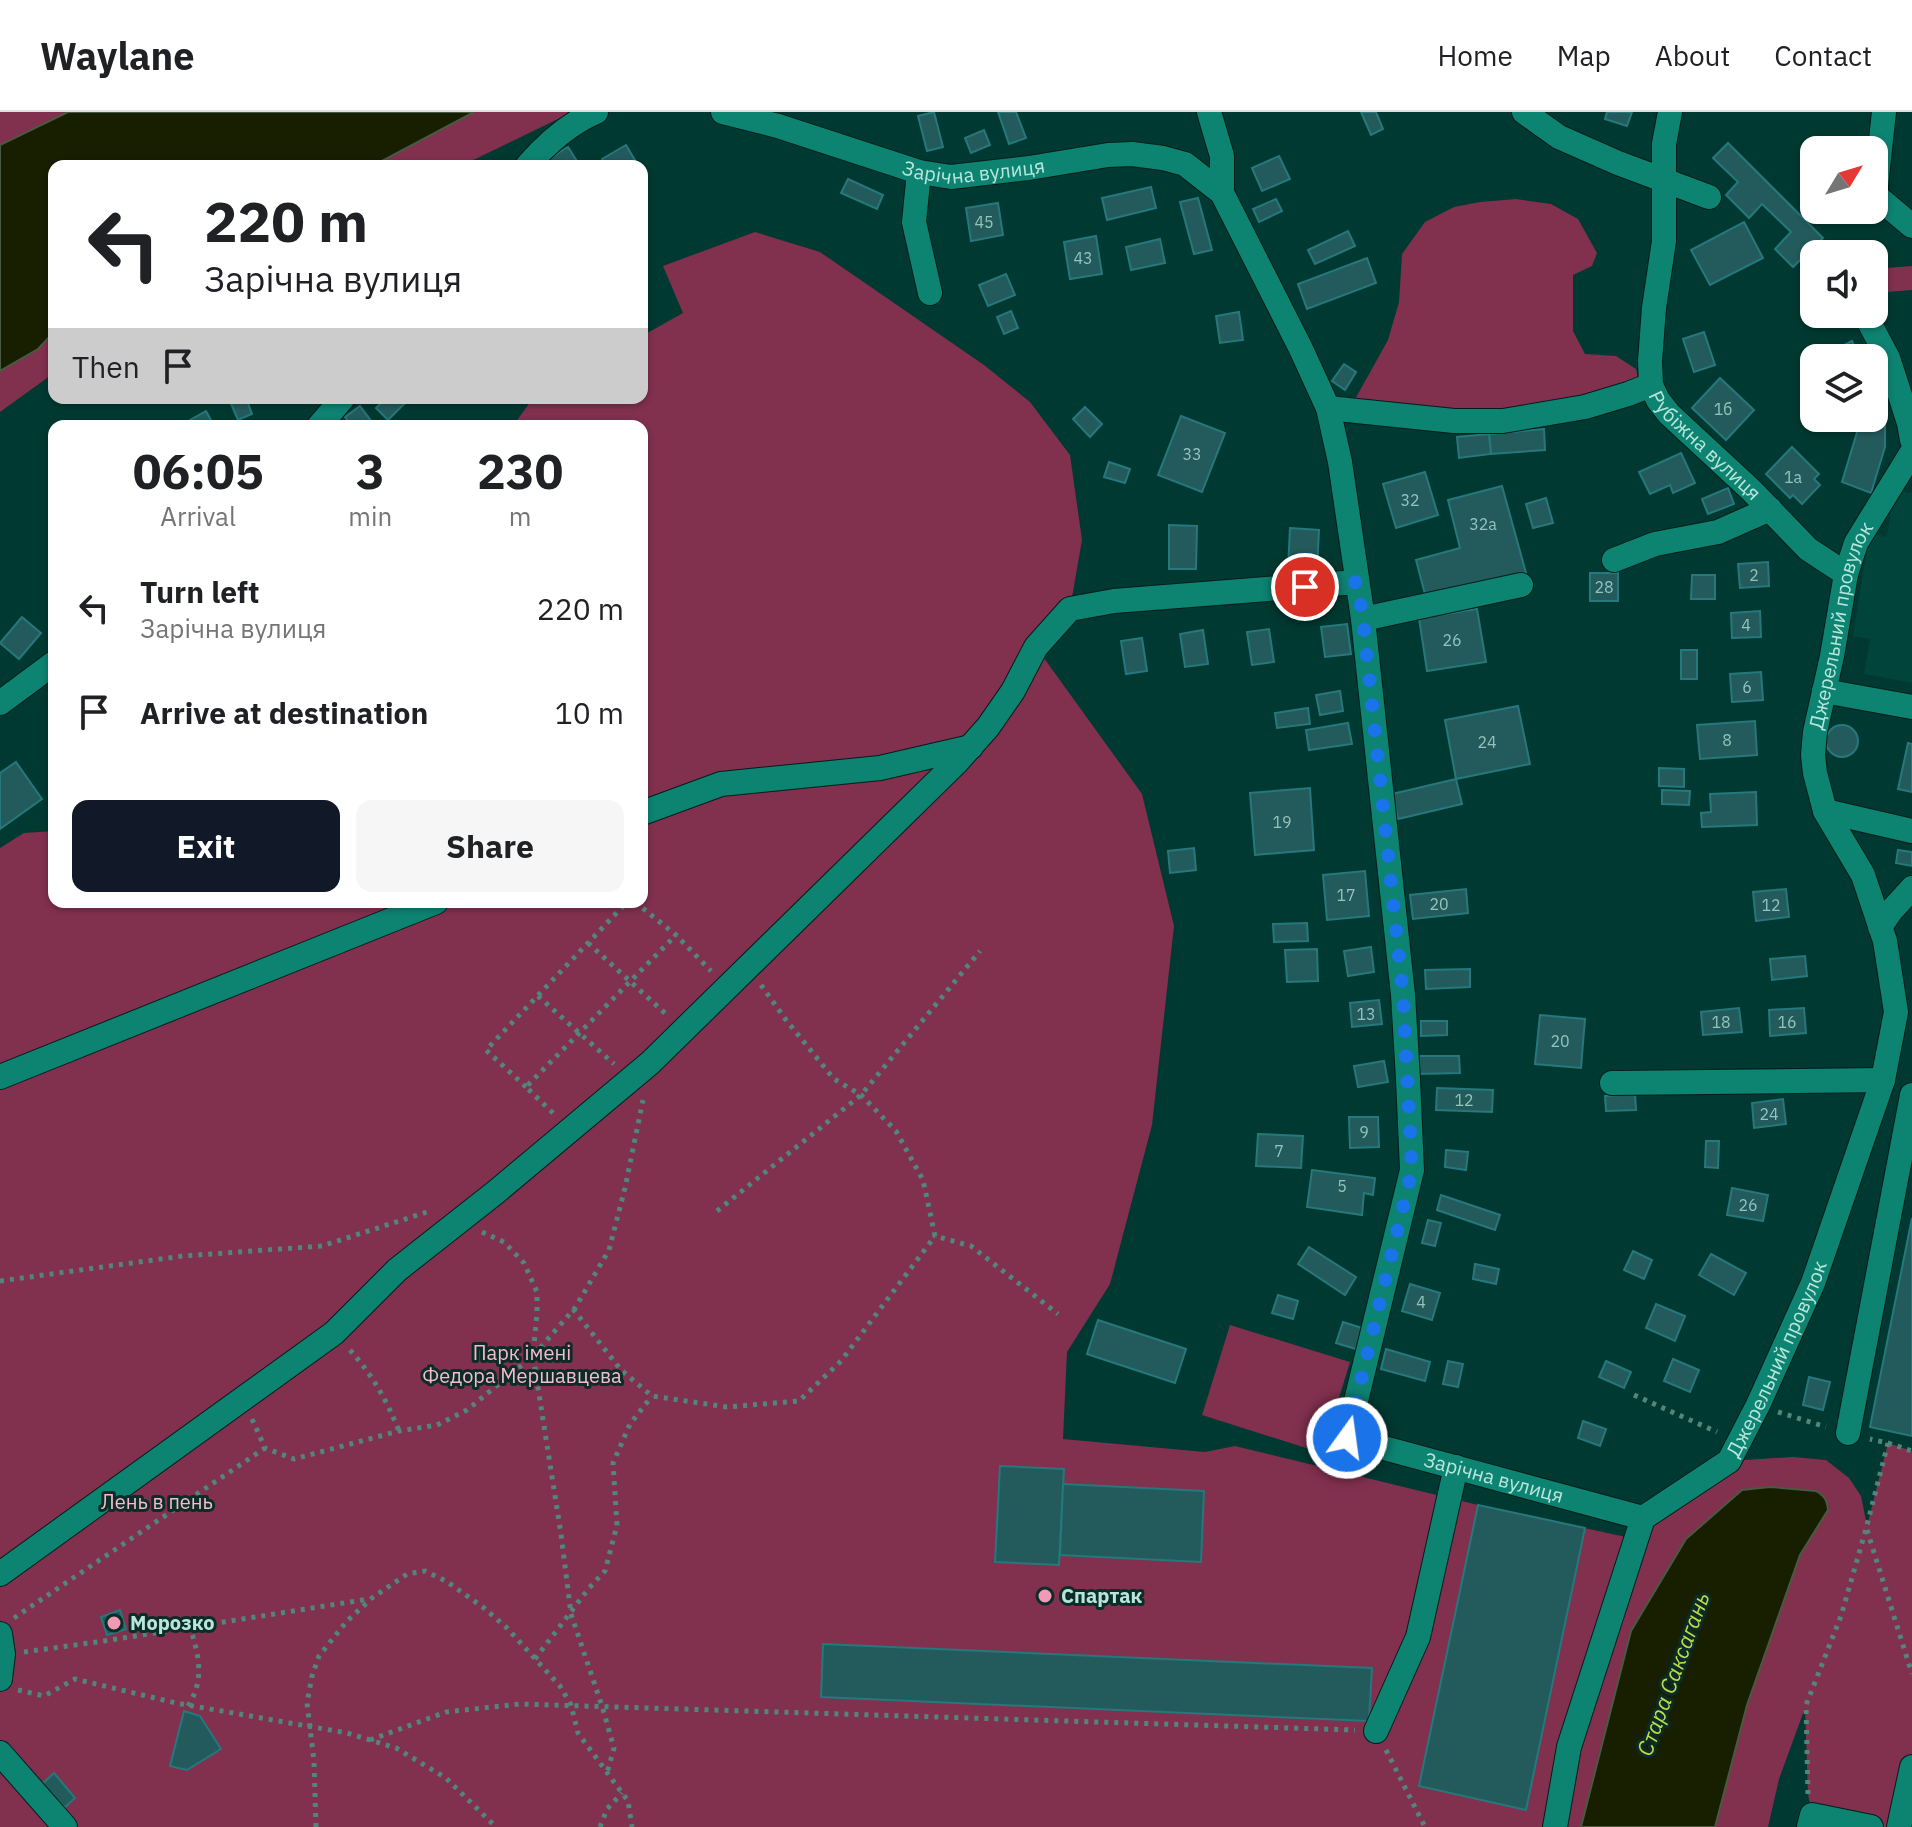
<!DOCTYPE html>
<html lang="en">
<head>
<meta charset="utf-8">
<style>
	body { margin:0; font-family:"IBM Plex Sans",sans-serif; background:#f6f6f6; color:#202124; height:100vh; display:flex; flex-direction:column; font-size:30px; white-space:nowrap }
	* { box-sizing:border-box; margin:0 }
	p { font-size:26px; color:#757577 }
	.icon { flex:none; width:44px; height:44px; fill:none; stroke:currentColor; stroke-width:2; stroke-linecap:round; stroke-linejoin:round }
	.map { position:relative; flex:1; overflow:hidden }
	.drawer { position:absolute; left:48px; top:308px; width:600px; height:488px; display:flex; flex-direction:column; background:#fff; border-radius:16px; box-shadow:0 2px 6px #0004 }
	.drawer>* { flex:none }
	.banner { position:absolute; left:48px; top:48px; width:600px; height:244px; border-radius:16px; box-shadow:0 2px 6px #0004; background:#fff; color:#202124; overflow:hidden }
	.needle { width:52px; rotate:52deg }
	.tools { position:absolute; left:1800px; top:24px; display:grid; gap:16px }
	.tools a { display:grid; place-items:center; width:88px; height:88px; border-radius:16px; background:#fff; box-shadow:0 2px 6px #0004; font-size:40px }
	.pin { position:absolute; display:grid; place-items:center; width:68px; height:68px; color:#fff; margin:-34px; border:4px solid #fff; border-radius:50%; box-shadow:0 2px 8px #0007 }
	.me { position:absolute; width:88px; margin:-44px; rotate:14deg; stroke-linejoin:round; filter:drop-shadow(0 0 6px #0008) }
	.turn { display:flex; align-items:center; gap:28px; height:168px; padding:0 24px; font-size:36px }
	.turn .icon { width:104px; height:104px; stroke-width:2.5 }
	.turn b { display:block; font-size:56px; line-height:68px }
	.then { display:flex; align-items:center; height:76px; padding:0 24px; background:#0003; gap:16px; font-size:30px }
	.eta { display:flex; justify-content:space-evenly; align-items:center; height:136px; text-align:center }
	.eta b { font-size:48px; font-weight:700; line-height:56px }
	.cta { display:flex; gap:16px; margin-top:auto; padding:16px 24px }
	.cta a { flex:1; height:92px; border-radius:16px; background:#111827; color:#fff; font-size:32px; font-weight:700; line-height:92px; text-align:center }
	.cta a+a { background:#f6f6f6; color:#202124 }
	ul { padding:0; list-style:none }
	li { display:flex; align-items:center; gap:24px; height:104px; padding:0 24px }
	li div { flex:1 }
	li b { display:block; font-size:30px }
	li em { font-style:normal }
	header { display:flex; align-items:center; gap:48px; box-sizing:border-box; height:112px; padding:0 40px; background:#fff; border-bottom:2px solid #e0e0e0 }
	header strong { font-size:38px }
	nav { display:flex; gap:44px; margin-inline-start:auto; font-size:28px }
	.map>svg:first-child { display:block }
	.built { fill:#00443b }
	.green { fill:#81304e }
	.water { fill:#181e00; stroke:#485a42; stroke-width:2 }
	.building { fill:#235b5d; stroke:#25787c; stroke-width:2 }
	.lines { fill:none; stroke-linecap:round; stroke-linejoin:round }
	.minor-casing { stroke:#001e18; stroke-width:26 }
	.path { stroke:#52867d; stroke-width:5; stroke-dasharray:4 6; stroke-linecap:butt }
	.minor { stroke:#0d8372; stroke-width:24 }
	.route { stroke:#1a73e8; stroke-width:14; stroke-dasharray:0 25.2 }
	.poi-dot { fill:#f09ab5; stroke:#0c2c27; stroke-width:3 }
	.labels { text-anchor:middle; stroke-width:6; stroke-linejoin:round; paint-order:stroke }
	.number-label { font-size:16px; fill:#94c3bc }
	.street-label { font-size:20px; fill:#b9e6dc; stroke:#0c2c27 }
	.park-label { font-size:20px; fill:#f6bccc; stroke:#0c2c27 }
	.poi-label { font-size:20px; font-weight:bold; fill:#b9e6dc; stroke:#0c2c27; text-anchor:start }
	.water-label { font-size:22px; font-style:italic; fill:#c0dd45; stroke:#0c2c27 }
</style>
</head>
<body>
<header>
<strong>Waylane</strong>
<nav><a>Home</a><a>Map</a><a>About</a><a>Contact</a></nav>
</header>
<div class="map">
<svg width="1912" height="1715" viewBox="0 0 1912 1715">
	<rect width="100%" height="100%" fill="#003931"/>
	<!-- built -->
	<polygon class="built" points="1894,378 1912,381 1912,571 1864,562 1870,527 1853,524 1869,422 1887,425"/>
	<!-- green -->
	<g class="green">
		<polygon points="0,0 68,0 0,33"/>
		<polygon points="474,0 591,0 562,5 461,54 367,54 382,49"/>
		<polygon points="1516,87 1551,92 1578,107 1597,141 1592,154 1573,163 1573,219 1585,242 1616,244 1636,257 1639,270 1530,303 1349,298 1388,228 1399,190 1402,142 1425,110 1454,95 1480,90"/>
		<polygon points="755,120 820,140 984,253 1030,290 1070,343 1082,428 1070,497 1036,535 1142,682 1174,814 1152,1013 1110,1172 1067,1240 1063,1327 1205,1340 1235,1334 1478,1393 1635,1427 1729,1349 1793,1345 1826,1348 1849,1366 1861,1384 1867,1414 1888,1331 1912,1339 1912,1655 1899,1715 1871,1715 1812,1703 1808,1682 1805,1596 1779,1667 1768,1715 1715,1715 1747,1593 1800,1443 1828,1398 1816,1379 1770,1375 1589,1688 1581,1715 0,1715 0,736 24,721 54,719 54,790 642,790 642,314 513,314 533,286 642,286 642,224 683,201 663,154"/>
		<polygon points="1912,154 1912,178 1874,181 1874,157"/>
		<polygon points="54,220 54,261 0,300 0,259 38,237"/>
		<polygon points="1230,1213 1350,1250 1322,1341 1202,1303"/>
	</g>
	<!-- water -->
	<g class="water">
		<polygon points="68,0 474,0 382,49 367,54 54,54 54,220 38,237 0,259 0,33"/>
		<path d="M1770 1375 1816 1379C1824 1383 1827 1388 1828 1398L1800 1443 1747 1593 1715 1715H1581L1631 1519 1686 1427 1742 1378Z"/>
	</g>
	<!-- building -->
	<g class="building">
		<polygon points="934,0 943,35 927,39 918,4"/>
		<polygon points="998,0 1016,0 1026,26 1009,32"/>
		<polygon points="1361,0 1376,0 1383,17 1371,23"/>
		<polygon points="1607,0 1632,0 1627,14 1605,7"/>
		<polygon points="984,18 990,33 971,41 965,26"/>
		<polygon points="1728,31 1823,126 1793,155 1775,137 1791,120 1762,92 1749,106 1726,83 1738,70 1713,46"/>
		<polygon points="626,33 636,50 629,54 606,54 602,47"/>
		<polygon points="568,35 580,54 546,54 543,50"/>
		<polygon points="1279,44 1290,67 1262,79 1252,56"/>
		<polygon points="848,67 883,83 877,97 841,81"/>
		<polygon points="1151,75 1156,96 1107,108 1102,86"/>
		<polygon points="1198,86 1212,138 1194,142 1180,90"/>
		<polygon points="1276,87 1282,99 1259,110 1253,97"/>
		<polygon points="998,91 1003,123 971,129 966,96"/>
		<polygon points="1744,110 1763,146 1710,173 1691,138"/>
		<polygon points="1348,119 1355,134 1315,152 1308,138"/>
		<polygon points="1096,124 1102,162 1070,167 1064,130"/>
		<polygon points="1160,127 1165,151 1131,158 1126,135"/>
		<polygon points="1367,146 1376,171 1307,197 1298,172"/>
		<polygon points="1006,162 1015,183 988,194 979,173"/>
		<polygon points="1011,199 1018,216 1004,222 997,205"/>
		<polygon points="1239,200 1243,228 1220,231 1216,204"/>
		<polygon points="1704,220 1715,253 1694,260 1683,227"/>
		<polygon points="1852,229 1859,246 1827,246 1825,243"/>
		<polygon points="1344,252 1356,260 1345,278 1332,269"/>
		<polygon points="1720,266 1754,298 1726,328 1692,296"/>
		<polygon points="1874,282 1885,308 1885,335 1871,381 1842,370 1858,317 1856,306 1874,306"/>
		<polygon points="232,286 246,286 252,302 238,308 229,287"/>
		<polygon points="386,286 410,286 388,308 376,296"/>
		<polygon points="360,294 375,314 352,314 345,305"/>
		<polygon points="1085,295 1102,312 1090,325 1073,307"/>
		<polygon points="206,299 214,314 194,314 190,308"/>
		<polygon points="1181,304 1225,321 1202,380 1158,363"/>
		<polygon points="1544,317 1545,338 1491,342 1489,322"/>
		<polygon points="1489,322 1491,342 1459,346 1457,325"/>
		<polygon points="1792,335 1819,362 1814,367 1820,373 1802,392 1793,383 1790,386 1766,362"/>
		<polygon points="1681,341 1695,371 1673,381 1670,373 1650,382 1639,360"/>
		<polygon points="1109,350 1130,357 1125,371 1104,365"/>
		<polygon points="1425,360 1438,403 1396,416 1383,372"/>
		<polygon points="1502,374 1526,461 1426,486 1416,448 1460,436 1448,388"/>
		<polygon points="1728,376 1734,392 1708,402 1702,387"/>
		<polygon points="1546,386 1553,411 1533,416 1526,392"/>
		<polygon points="1169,413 1197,414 1196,457 1169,457"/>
		<polygon points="1290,416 1319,418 1317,458 1288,457"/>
		<polygon points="1768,450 1769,474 1740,476 1738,452"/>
		<rect x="1590" y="461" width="28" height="28"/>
		<polygon points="1692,463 1715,463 1715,487 1691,487"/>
		<polygon points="1477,497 1486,550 1427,559 1419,506"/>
		<polygon points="1760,499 1761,525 1732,526 1731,501"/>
		<polygon points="22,505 41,521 19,547 0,531"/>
		<polygon points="1347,512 1351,542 1325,545 1321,515"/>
		<polygon points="1269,517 1274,550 1252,553 1247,520"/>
		<polygon points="1203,518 1208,552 1185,555 1180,522"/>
		<polygon points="1142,526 1147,559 1126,562 1121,529"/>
		<rect x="1681" y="538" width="16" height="29"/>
		<polygon points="1761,560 1763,588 1732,590 1730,562"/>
		<polygon points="1340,579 1343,599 1320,603 1316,583"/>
		<polygon points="1518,594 1530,652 1456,667 1445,608"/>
		<polygon points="1308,596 1310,612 1277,616 1275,601"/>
		<polygon points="1755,609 1757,643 1700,647 1697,613"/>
		<polygon points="1348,611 1352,632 1309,638 1306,618"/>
		<circle cx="1842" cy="629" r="16"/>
		<polygon points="1908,631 1912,632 1912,680 1898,677"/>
		<polygon points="16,650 42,687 0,717 0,661"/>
		<polygon points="1659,656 1684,657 1684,675 1659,674"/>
		<polygon points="1456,667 1462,692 1398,707 1392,682"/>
		<polygon points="1310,676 1314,738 1255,743 1250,681"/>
		<polygon points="1662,678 1690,679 1689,693 1662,692"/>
		<polygon points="1756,680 1757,713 1702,715 1701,701 1711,700 1710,682"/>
		<polygon points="1194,736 1196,758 1170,761 1168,739"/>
		<polygon points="1898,738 1912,740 1912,754 1896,751"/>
		<polygon points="1365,759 1369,804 1327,808 1323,763"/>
		<polygon points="1466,777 1468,801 1413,807 1410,783"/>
		<polygon points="1786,777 1789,805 1756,809 1753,780"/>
		<polygon points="1307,811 1308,829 1274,830 1273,812"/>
		<polygon points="1371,835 1374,860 1348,864 1344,839"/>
		<polygon points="1317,837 1318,869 1287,870 1285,838"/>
		<polygon points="1805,844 1807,864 1772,868 1770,847"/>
		<polygon points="1470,857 1470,875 1426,877 1425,858"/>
		<polygon points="1379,888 1382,912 1352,915 1350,891"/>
		<polygon points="1739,896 1742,920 1703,923 1701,900"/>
		<polygon points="1804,896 1806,921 1770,924 1769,898"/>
		<polygon points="1540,903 1585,907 1581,956 1535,952"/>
		<polygon points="1421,909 1447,909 1447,923 1421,924"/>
		<polygon points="1417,944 1459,944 1460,961 1417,962"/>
		<polygon points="1384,949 1388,970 1358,975 1354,954"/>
		<polygon points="1437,976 1493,978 1492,1000 1436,998"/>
		<polygon points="1635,982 1636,998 1606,999 1605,984"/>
		<polygon points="1783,987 1786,1012 1754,1016 1752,991"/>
		<polygon points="1349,1005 1378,1005 1379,1035 1350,1036"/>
		<polygon points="1258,1022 1303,1024 1301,1056 1256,1054"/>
		<polygon points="1706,1029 1719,1029 1718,1056 1705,1055"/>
		<polygon points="1446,1038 1468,1040 1466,1058 1445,1055"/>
		<polygon points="1312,1058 1375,1066 1373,1083 1364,1081 1362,1103 1307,1095"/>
		<polygon points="1732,1076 1768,1083 1763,1109 1727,1103"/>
		<polygon points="1441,1083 1500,1103 1495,1118 1437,1098"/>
		<polygon points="1912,1106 1912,1324 1870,1315"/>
		<polygon points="1428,1108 1441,1111 1435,1134 1422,1131"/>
		<polygon points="1309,1135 1356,1165 1345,1183 1298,1152"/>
		<polygon points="1633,1139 1652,1148 1644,1167 1624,1158"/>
		<polygon points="1711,1142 1746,1161 1734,1183 1699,1163"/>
		<polygon points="1475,1152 1499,1157 1496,1172 1473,1167"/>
		<polygon points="1410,1172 1440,1181 1432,1208 1402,1199"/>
		<polygon points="1278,1183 1298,1189 1293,1207 1272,1201"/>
		<polygon points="1656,1192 1685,1204 1675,1229 1646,1216"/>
		<polygon points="1098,1208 1186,1237 1175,1271 1087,1242"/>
		<polygon points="1343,1210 1365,1217 1359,1238 1336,1231"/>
		<polygon points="1386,1237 1430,1250 1425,1269 1381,1257"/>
		<polygon points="1673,1247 1699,1258 1690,1280 1664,1269"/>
		<polygon points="1448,1249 1463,1252 1458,1275 1443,1272"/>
		<polygon points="1606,1249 1631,1260 1624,1276 1599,1265"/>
		<polygon points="1809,1265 1830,1270 1823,1298 1803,1293"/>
		<polygon points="1583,1309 1606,1317 1600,1334 1578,1326"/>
		<polygon points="1000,1354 1064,1357 1059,1453 995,1450"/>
		<polygon points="1063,1372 1204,1379 1201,1450 1060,1443"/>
		<polygon points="1478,1393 1585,1416 1526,1698 1419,1674"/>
		<polygon points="120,1498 126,1517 107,1523 101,1505"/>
		<polygon points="823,1532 1372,1556 1369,1609 821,1585"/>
		<polygon points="184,1599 200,1604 221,1637 187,1658 170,1654"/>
		<polygon points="54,1661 75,1686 64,1696 42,1672"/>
	</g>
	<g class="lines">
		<defs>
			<g id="minor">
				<path id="s1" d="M723 0 778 14 919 60 951 65 1029 56 1108 43 1132 42 1163 46 1185 52 1222 81 1301 237 1328 296 1340 350 1363 507 1403 883 1408 967 1412 1058 1347 1326 1643 1406"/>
				<polyline points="1209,0 1222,44 1222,81"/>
				<polyline points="1524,0 1559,25 1618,51 1709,85"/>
				<path id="s2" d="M1670 0 1664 32V129L1654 196 1650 249 1651 273 1658 288 1669 302 1751 378 1808 437 1846 462"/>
				<polyline points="1884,0 1875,83 1912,114"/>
				<path d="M527 54C547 31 568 12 596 0"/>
				<polyline points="919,60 914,110 930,181"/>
				<polyline points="1869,210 1888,246 1909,311 1912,328"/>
				<polyline points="1328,296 1454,309 1503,309 1585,295 1628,282 1651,273"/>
				<polyline points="319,314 343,286"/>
				<polyline points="1614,448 1655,432 1718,420 1770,397"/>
				<polyline points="1363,507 1521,473"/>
				<polyline points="1824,579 1912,595"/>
				<polyline points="0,591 54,551"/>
				<polyline points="1825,699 1912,719"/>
				<polyline points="642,701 721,672 880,656 971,635"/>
				<polyline points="1880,815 1891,799 1912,776"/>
				<polyline points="0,965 436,790"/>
				<polyline points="1612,971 1883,968"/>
				<polyline points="1848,1321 1912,983"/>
				<polyline points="0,1462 334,1221 397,1158 496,1080 650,951 956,651 988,615 1013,579 1036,535 1070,497 1114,489 1357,470"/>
				<polyline points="0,1522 3,1542 0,1567"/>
				<polyline points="1376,1619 1418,1525 1456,1355"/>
				<polyline points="0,1641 65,1715"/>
				<path id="s3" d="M1555 1715 1569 1635 1643 1406 1729 1349 1758 1293 1813 1171 1883 968 1896 900 1885 829 1863 763 1825 699 1815 661 1813 643 1815 620 1832 544 1846 462 1856 431 1912 340"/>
				<polyline points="1809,1715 1812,1703 1871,1715"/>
				<polyline points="1899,1715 1912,1655"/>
			</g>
		</defs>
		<!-- minor casing -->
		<use href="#minor" class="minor-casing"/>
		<!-- path -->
		<g class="path">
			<polyline points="635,790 676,823 711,859"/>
			<polyline points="588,831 667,903"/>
			<polyline points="761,873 786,908 834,967 861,983 896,1019 923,1068 935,1124 971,1134 1058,1202"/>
			<polyline points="538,884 614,952"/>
			<polyline points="526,975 486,938 627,790"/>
			<polyline points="553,1001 526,975 676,823"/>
			<polyline points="717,1099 861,983 980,839"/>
			<polyline points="482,1120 504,1130 524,1151 537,1180 537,1200 533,1244 561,1422 571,1502 602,1594 614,1636 607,1661"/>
			<polyline points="0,1169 183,1144 322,1134 430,1099"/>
			<polyline points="573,1197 621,1258 652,1284 727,1295 799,1289 841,1249 935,1124"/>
			<path d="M350 1238C373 1264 386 1287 399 1319"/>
			<polyline points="1634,1283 1717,1320"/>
			<polyline points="1778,1300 1826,1315"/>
			<polyline points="252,1307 265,1336 294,1347 399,1319 437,1313 467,1298 533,1244 575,1196 609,1138 625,1076 643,988"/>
			<polyline points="1888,1331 1912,1339"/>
			<polyline points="1867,1418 1912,1562"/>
			<polyline points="14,1506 265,1336"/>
			<polyline points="24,1540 104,1529 369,1487"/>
			<polyline points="535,1547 589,1476 605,1459 617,1413 613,1351 630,1312 652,1284"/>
			<polyline points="18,1578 44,1584 75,1567 176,1591 347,1621 396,1636 446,1666 496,1715"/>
			<path d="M188 1594C205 1567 199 1544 190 1515"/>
			<polyline points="370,1628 446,1600 520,1592 1355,1618"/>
			<polyline points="1386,1638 1425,1715"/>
			<polyline points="1808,1682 1806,1593 1841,1504 1866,1417 1888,1331 1870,1327"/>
			<polyline points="316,1715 314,1649 307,1591 312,1564 319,1544 347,1509 372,1486 407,1462 425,1459 446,1469 484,1496 507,1516 560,1574 571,1593 578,1621 628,1689 632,1715"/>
			<polyline points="600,1715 607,1697 622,1681"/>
		</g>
		<!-- minor -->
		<use href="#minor" class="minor"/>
	</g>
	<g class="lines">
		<!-- route -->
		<polyline class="route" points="1305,475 1357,470 1363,507 1403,883 1412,1058 1347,1326"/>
	</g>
	<!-- markers -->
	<g class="poi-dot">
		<circle cx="1045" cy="1484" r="8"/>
		<circle cx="114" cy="1511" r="8"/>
	</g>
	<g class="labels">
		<!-- number labels -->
		<g class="number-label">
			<text x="984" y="116">45</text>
			<text x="1083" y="152">43</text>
			<text x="1723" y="303">1б</text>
			<text x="1192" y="348">33</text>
			<text x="1793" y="371">1а</text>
			<text x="1410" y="394">32</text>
			<text x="1483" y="418">32а</text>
			<text x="1754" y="469">2</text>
			<text x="1604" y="481">28</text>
			<text x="1746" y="519">4</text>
			<text x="1452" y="534">26</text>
			<text x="1747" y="581">6</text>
			<text x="1727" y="634">8</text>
			<text x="1487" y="636">24</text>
			<text x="1282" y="716">19</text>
			<text x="1346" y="789">17</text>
			<text x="1439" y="798">20</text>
			<text x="1771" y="799">12</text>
			<text x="1366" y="908">13</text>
			<text x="1721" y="916">18</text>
			<text x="1787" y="916">16</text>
			<text x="1560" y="935">20</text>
			<text x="1464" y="994">12</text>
			<text x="1769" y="1008">24</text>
			<text x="1364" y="1026">9</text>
			<text x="1279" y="1045">7</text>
			<text x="1342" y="1080">5</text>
			<text x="1748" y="1099">26</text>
			<text x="1421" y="1196">4</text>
		</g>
		<!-- street labels -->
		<g class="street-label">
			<text dy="7" stroke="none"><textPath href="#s1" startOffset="260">Зарічна вулиця</textPath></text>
			<text dy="7" stroke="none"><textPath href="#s2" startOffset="356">Рубіжна вулиця</textPath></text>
			<text dy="7" stroke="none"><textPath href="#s3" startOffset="1312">Джерельний провулок</textPath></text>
			<text dy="7" stroke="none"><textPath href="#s3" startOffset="538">Джерельний провулок</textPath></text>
			<text dy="7" stroke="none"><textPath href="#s1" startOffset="1956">Зарічна вулиця</textPath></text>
		</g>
		<!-- park labels -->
		<g class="park-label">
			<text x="522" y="1248">Парк імені<tspan x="522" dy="23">Федора Мершавцева</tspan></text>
			<text x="157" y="1397">Лень в пень</text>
		</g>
		<!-- poi labels -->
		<g class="poi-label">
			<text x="1061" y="1491">Спартак</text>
			<text x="130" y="1518">Морозко</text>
		</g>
		<!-- water labels -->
		<g class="water-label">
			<text transform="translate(1673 1562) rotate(-70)" y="8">Стара Саксагань</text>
		</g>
	</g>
</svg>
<div class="tools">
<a><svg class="needle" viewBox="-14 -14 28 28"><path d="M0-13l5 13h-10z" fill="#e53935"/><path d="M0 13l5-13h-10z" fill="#757577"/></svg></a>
<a><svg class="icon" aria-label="sound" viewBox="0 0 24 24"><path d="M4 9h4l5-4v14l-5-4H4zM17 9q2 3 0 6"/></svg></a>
<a><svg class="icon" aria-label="layers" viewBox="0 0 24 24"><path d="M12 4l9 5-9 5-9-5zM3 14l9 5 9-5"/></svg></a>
</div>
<div class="pin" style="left:1305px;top:475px;background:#d93025"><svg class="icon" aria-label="arrive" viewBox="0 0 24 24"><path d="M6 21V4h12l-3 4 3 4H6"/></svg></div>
<svg class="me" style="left:1347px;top:1326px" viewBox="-20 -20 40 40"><circle r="17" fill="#1a73e8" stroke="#fff" stroke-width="3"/><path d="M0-11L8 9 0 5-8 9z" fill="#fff"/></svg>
<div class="banner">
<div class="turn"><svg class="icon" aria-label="left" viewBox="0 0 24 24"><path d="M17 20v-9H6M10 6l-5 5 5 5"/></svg><div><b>220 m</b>Зарічна вулиця</div></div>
<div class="then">Then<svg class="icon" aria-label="arrive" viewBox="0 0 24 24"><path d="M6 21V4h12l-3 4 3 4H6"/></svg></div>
</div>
<section class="drawer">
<div class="eta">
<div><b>06:05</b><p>Arrival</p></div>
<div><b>3</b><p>min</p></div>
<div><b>230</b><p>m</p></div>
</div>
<ul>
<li><svg class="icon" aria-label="left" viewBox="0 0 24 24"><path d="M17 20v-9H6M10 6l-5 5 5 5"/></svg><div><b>Turn left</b><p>Зарічна вулиця</p></div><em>220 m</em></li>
<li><svg class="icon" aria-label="arrive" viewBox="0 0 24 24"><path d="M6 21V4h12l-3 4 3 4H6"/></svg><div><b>Arrive at destination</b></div><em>10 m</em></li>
</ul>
<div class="cta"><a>Exit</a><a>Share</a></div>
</section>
</div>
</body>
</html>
